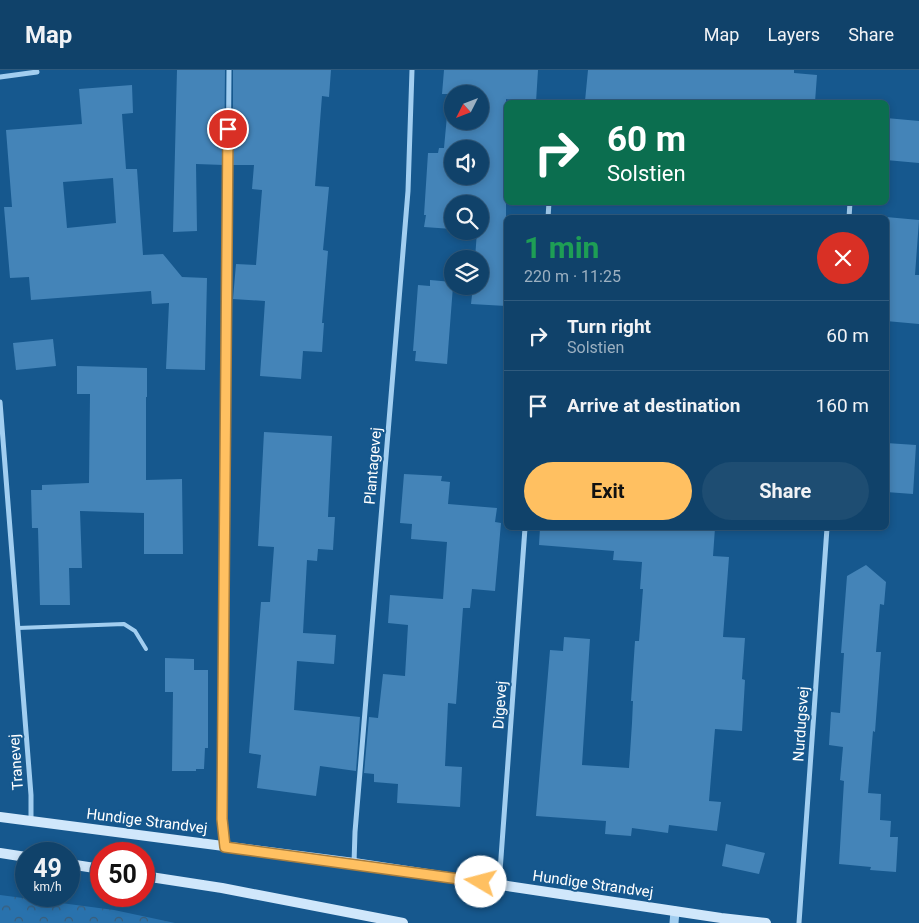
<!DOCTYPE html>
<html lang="en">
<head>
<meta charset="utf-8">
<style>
	body { margin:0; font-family:Roboto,sans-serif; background:#1e4d72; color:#f1f3f6; height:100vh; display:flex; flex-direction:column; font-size:19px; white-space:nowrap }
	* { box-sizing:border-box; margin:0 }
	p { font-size:16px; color:#9cb0c1 }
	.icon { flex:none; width:28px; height:28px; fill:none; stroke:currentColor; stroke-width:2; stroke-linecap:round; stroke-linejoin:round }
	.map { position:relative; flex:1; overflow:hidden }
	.drawer { position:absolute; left:504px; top:145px; width:385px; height:315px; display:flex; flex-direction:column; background:#10426a; border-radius:8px; box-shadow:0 2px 8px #0003,0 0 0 1px #305b7e }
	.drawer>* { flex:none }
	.banner { position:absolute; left:504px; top:30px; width:385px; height:105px; border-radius:8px; box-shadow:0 2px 8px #0003,0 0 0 1px #305b7e; background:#0b6e4f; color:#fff; overflow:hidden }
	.needle { width:32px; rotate:228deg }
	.buttons { position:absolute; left:444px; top:15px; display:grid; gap:10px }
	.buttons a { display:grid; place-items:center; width:45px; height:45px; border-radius:50%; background:#10426a; box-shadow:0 2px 8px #0003,0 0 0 1px #305b7e; font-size:25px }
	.speed { position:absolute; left:15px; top:772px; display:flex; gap:10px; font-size:25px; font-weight:700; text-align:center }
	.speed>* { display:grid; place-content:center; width:65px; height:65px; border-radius:50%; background:#10426a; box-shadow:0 2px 8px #0003,0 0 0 1px #305b7e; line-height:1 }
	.speed small { font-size:12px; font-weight:400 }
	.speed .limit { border:8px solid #d22; background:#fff; color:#111 }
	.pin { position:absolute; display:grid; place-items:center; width:42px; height:42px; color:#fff; margin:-21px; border:2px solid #fff; border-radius:50%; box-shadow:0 1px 5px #0007 }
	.me { position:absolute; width:55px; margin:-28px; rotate:278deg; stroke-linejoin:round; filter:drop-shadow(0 0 4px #0008) }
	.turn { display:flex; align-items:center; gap:18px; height:105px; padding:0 20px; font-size:22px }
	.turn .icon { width:65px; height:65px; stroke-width:2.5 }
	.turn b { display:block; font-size:35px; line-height:42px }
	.round { display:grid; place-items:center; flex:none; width:52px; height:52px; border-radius:26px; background:#1e4d72 }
	.overview { display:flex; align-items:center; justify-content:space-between; height:85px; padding:0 20px }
	h1 { font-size:30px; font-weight:700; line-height:38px; color:#1e9e55 }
	.button { display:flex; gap:10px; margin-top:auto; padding:10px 20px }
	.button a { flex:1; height:58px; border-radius:30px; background:#ffc061; color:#111; font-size:20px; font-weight:700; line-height:58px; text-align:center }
	.button a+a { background:#1e4d72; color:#f1f3f6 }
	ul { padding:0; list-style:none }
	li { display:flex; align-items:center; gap:15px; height:70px; padding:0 20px; border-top:1px solid #305b7e }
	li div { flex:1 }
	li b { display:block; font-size:19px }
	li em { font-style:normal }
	header { display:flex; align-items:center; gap:30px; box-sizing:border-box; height:70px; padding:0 25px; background:#10426a; border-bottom:1px solid #305b7e }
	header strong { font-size:24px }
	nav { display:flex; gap:28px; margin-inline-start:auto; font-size:18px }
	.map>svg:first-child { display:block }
	.park { fill:url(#park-crowns) }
	.building { fill:#4484b8; fill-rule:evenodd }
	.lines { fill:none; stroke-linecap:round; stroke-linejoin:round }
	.service { stroke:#a2cef0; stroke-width:4 }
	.minor { stroke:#a2cef0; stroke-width:5 }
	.tertiary { stroke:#a2cef0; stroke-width:9 }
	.secondary { stroke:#d0e7fb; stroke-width:10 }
	.route-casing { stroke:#a67d3f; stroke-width:12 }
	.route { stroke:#ffc061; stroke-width:9 }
	.labels { text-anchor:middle; stroke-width:4; stroke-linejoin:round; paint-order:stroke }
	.street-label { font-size:15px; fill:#fff; stroke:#16588e }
</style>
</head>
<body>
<header>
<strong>Map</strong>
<nav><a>Map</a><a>Layers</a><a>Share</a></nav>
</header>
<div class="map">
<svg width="919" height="853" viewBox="0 0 919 853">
	<defs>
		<pattern id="park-crowns" width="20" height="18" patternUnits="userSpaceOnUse" patternTransform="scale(1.25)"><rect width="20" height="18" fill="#2972ad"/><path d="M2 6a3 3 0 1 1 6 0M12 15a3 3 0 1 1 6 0" fill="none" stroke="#3c5d78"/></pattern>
	</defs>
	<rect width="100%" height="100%" fill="#16588e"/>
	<!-- park -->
	<polygon class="park" points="0,825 114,840 175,853 0,853"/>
	<!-- building -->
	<g class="building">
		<polygon points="177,0 225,0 224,95 196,94 197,161 173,162"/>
		<polygon points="233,0 331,0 329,27 322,26 315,116 329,117 323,180 328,181 322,253 324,253 322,282 303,281 301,309 260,306 265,231 233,229 236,194 256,195 262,120 252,119 254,95 233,95"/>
		<path d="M444 0H538L536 32 506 29V236L471 234 473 216H480V189H475L477 161H480V134H452V159L424 157 426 145H424L428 83H438L439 78H444L449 24H442ZM452 24H480V51H452ZM452 79H480V106H452Z"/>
		<polygon points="588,0 794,0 794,3 817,5 815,32 603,32 585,31"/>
		<path d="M132 15 133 43 122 44 126 99H137L143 185 163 184 182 207 207 208 205 300 166 299 169 233 152 234 151 221 31 230 29 207 10 208 4 137H12L6 60 82 54 79 19ZM113 108 116 153 67 158 63 112Z"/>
		<polygon points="886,48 919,51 919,93 886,90"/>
		<polygon points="886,147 919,150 915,205 919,205 919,254 886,251"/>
		<polygon points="430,210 452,212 453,216 447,294 415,291 416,281 413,281 418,215 430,216"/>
		<polygon points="53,269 56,296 16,300 13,273"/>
		<polygon points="77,296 147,298 147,327 146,327 146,410 182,409 183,484 144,484 144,443 80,441 82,498 69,498 70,535 40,535 38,458 32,458 31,420 42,420 42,415 89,413 90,324 77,324"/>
		<polygon points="264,362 332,366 328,447 335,447 333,480 318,479 317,491 307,490 303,563 336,565 334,594 297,591 294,640 360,647 356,701 320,696 316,726 257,718 261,685 249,683 261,532 270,532 274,477 258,476"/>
		<polygon points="886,373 916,375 913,424 886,422"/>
		<polygon points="404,404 442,406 441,411 450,412 448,434 497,438 495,452 501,453 495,521 472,519 470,538 463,538 456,634 448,633 445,696 462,697 460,737 397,733 398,714 374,712 374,704 364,703 369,647 378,648 383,604 405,606 408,555 388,553 390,525 443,529 447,472 411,469 412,454 400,453"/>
		<polygon points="540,458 715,458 713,486 729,487 723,567 745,568 742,609 745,610 742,661 715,659 709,731 721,732 717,761 669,755 668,763 632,758 631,766 605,764 606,751 536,746 550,580 563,581 564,567 590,569 582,695 629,698 632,653 633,631 631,631 635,571 639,571 643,519 640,519 642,492 613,490 614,481 539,475"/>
		<polygon points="866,495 886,512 884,535 880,534 876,582 881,582 875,662 873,661 868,723 881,724 880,750 891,751 890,767 898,767 896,802 870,800 871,797 839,794 844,711 840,710 843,677 829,675 831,642 840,643 844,583 841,583 847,506"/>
		<polygon points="165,588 194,589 194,600 208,600 208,678 205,678 204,699 196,699 196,701 172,701 173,622 165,622"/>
		<polygon points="726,774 765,783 759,804 722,796"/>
	</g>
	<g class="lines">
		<!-- service -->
		<polyline class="service" points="18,558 124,554 135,561 146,579"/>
		<!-- minor -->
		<g class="minor">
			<polyline points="0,7 37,2"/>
			<polyline points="548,148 549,132"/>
			<polyline points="849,148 850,132"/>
			<polyline points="0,332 31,725 31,751"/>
			<polyline points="225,777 223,749 229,0"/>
			<polyline points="354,793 355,762 408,121 412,0"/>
			<polyline points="499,815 525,458"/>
			<polyline points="799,853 827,458"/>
		</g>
		<!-- tertiary -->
		<polyline class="tertiary" points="674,853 675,841"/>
		<!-- secondary -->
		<g class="secondary">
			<polyline points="0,747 354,793 721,848 766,853"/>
			<polyline points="0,783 26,787"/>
			<polyline points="69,794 101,799"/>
			<polyline points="144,806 222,818 403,853"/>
		</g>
	</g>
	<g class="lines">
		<defs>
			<polyline id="route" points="228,59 222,749 225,777 481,812"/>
		</defs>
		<!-- route casing -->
		<use href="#route" class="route-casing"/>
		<!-- route -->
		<use href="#route" class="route"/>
	</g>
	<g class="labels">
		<!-- street labels -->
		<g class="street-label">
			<text transform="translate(373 396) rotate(-85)" y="5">Plantagevej</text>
			<text transform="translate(500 635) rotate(-86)" y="5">Digevej</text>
			<text transform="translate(801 654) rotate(-86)" y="5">Nurdugsvej</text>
			<text transform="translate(16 692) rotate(-94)" y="5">Tranevej</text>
			<text transform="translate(147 751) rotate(7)" y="5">Hundige Strandvej</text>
			<text transform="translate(593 814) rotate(8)" y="5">Hundige Strandvej</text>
		</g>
	</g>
</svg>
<div class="buttons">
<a><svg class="needle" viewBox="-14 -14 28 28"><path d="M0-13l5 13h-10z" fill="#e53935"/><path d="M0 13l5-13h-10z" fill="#9cb0c1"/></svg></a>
<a><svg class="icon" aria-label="sound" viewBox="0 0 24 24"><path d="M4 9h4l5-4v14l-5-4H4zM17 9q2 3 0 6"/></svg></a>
<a><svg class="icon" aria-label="search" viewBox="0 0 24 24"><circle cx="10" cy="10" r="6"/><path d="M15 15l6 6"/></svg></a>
<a><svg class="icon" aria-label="layers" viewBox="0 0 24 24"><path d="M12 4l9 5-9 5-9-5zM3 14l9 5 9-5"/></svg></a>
</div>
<div class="speed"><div>49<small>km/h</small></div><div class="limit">50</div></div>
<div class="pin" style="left:228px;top:59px;background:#d93025"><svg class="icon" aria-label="arrive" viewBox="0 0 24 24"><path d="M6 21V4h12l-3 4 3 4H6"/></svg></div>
<svg class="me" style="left:481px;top:812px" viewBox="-20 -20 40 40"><circle r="19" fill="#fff"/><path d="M0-13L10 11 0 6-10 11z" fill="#ffc061"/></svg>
<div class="banner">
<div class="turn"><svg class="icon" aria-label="right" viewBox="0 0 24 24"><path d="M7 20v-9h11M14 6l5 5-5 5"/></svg><div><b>60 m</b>Solstien</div></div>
</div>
<section class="drawer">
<div class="overview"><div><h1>1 min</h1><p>220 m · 11:25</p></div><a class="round" style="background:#d93025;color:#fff"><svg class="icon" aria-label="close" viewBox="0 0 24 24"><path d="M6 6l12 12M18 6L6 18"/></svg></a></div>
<ul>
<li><svg class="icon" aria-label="right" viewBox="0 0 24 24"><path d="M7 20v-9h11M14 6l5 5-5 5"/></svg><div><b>Turn right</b><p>Solstien</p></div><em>60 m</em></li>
<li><svg class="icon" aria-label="arrive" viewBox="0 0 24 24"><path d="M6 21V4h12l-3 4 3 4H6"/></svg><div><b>Arrive at destination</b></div><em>160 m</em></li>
</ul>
<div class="button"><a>Exit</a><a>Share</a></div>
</section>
</div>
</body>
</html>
